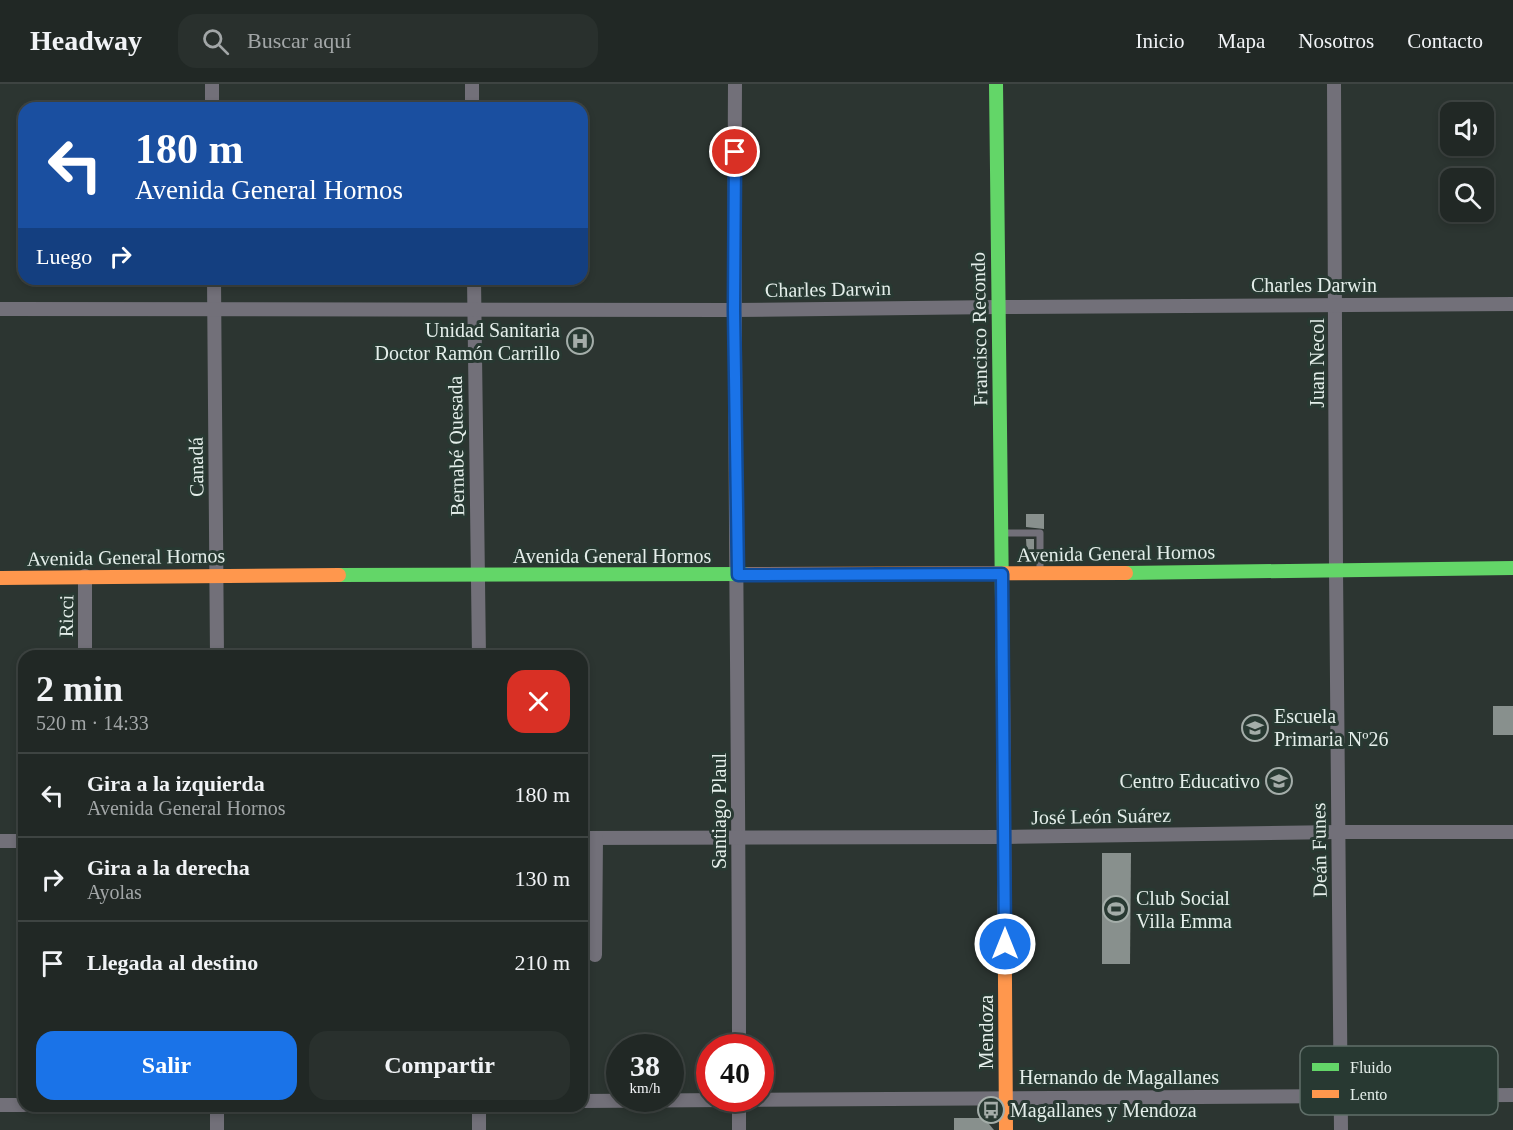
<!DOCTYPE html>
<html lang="es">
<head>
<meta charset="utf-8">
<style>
	body { margin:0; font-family:Georgia,serif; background:#29302d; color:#f1f3f6; height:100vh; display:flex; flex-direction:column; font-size:22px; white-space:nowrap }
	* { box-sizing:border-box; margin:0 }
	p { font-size:20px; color:#a2a6a7 }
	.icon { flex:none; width:33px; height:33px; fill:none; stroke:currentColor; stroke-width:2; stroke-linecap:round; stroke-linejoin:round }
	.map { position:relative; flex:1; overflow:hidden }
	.panel { position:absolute; left:18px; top:566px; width:570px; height:462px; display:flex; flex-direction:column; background:#212825; border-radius:18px; box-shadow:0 3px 9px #0003,0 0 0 2px #3e4442 }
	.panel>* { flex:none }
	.guide { position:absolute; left:18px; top:18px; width:570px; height:183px; border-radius:18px; box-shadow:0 3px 9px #0003,0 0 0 2px #3e4442; background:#1a4fa0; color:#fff; overflow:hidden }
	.fabs { position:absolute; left:1440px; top:18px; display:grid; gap:12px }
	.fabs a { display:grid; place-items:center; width:54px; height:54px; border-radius:12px; background:#212825; box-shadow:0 3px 9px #0003,0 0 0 2px #3e4442; font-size:30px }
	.speed { position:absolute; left:606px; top:950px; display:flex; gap:12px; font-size:30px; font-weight:700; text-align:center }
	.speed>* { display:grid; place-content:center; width:78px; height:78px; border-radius:50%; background:#212825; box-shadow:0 3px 9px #0003,0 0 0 2px #3e4442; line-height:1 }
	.speed small { font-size:15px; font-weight:400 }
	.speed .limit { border:9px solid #d22; background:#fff; color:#111 }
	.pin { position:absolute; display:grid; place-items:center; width:51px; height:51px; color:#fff; margin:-26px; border:3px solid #fff; border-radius:50%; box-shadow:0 2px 6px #0007 }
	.me { position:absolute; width:66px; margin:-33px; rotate:0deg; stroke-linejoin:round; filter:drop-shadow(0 0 4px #0008) }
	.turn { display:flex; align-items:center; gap:21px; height:126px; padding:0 18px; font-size:27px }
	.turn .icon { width:78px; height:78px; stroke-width:2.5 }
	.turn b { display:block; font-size:42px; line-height:51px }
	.then { display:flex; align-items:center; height:57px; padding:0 18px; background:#0003; gap:12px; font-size:22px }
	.round { display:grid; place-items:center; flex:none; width:63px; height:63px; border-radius:18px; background:#29302d }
	.summary { display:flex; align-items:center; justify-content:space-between; height:102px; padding:0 18px }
	h1 { font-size:36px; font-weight:800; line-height:45px }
	.cta { display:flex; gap:12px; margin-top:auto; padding:12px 18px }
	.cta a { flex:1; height:69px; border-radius:18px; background:#1a73e8; color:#fff; font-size:24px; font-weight:800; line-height:69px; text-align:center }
	.cta a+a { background:#29302d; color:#f1f3f6 }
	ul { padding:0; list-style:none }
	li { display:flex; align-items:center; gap:18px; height:84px; padding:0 18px; border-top:2px solid #3e4442 }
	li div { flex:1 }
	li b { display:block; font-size:22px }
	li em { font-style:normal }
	header { display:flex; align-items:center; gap:36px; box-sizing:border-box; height:84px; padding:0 30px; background:#212825; border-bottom:2px solid #3e4442 }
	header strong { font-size:28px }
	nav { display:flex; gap:33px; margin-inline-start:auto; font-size:21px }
	.search { width:420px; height:54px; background:#29302d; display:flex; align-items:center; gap:15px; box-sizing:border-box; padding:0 21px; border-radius:18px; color:#a2a6a7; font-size:22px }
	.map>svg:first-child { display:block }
	.building { fill:#88908d }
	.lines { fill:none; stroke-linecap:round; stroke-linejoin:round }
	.lane { stroke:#727079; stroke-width:7 }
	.street { stroke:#727079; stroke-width:14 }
	.fast { stroke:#63d668; stroke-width:14 }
	.slow { stroke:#ff974d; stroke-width:14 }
	.route-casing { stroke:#114b97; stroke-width:15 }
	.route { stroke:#1a73e8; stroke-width:10 }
	.labels { text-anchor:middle; stroke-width:6; stroke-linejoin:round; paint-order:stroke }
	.street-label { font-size:20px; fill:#e4eeea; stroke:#283932 }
	.poi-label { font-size:20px; fill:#e4eeea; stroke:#283932; text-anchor:start }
	.key { fill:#283932; stroke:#606f69; stroke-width:1.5 }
	.key-label { font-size:16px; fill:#e4eeea }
</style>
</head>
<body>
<header>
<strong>Headway</strong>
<div class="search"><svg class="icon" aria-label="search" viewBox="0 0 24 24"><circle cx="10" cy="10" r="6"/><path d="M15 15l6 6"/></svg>Buscar aquí</div>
<nav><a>Inicio</a><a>Mapa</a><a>Nosotros</a><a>Contacto</a></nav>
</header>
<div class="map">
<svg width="1513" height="1046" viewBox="0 0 1513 1046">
	<rect width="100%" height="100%" fill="#2c3531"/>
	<!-- building -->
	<g class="building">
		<polygon points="1026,430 1044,430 1044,445 1026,443"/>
		<polygon points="1026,455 1034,455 1034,472 1027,472"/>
		<rect x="1493" y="622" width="20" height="29"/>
		<polygon points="1102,769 1131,769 1130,880 1102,880"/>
		<polygon points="954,1034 984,1034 994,1046 954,1046"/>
	</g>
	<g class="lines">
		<!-- lane -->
		<polyline class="lane" points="1005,449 1040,449 1040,487"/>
		<!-- street -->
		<g class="street">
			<polyline points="212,0 212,24"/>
			<polyline points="472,0 472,24"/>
			<path d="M735 0C733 321 739 642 739 963"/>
			<polyline points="1334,0 1336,485 1341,1046"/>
			<polyline points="214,195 217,572"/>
			<polyline points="474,195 479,572"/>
			<polyline points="0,225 734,226 999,223 1513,220"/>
			<polyline points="85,572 85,492"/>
			<polyline points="582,754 1005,753 1338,748 1513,748"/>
			<polyline points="0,757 24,757"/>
			<polyline points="595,871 596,754"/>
			<polyline points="739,1014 739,1046"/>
			<polyline points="582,1017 1513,1011"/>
			<polyline points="0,1021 24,1021"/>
			<polyline points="217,1022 217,1046"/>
			<polyline points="479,1022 479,1046"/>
		</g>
		<!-- fast -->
		<g class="fast">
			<polyline points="996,0 1003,601"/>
			<polyline points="1126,489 1513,484"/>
			<polyline points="339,491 749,490"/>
		</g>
		<!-- slow -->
		<g class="slow">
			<polyline points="749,490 1126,489"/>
			<polyline points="0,494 339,491"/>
			<polyline points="1003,601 1006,1046"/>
		</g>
	</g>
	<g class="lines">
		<defs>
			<polyline id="route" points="735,68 734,226 738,491 1002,490 1005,860"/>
		</defs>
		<!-- route casing -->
		<use href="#route" class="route-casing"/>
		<!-- route -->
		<use href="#route" class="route"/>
	</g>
	<!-- icons -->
	<defs>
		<symbol id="hospital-ring" viewBox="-11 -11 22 22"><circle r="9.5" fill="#283932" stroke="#a4ada9" stroke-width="1.5"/><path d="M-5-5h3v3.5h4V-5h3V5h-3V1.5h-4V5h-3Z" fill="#a4ada9"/></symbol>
		<symbol id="school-ring" viewBox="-11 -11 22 22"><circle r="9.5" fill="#283932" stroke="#a4ada9" stroke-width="1.5"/><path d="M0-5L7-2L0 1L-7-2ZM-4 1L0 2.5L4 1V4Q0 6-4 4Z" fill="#a4ada9"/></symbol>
		<symbol id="stadium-ring" viewBox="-11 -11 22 22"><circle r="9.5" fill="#283932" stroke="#a4ada9" stroke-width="1.5"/><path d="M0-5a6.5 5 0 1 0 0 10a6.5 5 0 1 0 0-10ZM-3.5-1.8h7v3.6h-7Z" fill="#a4ada9"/></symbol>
		<symbol id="bus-ring" viewBox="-11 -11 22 22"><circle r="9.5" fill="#283932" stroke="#a4ada9" stroke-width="1.5"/><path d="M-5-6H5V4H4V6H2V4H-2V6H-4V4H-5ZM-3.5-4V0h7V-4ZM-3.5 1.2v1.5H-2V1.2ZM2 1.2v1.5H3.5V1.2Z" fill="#a4ada9"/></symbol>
	</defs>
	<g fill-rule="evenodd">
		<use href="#hospital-ring" x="565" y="242" width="30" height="30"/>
		<use href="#school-ring" x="1240" y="629" width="30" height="30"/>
		<use href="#school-ring" x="1264" y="682" width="30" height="30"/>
		<use href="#stadium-ring" x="1101" y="810" width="30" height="30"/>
		<use href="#bus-ring" x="976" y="1011" width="30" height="30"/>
	</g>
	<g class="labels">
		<!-- street labels -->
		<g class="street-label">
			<text x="1314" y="208">Charles Darwin</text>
			<text transform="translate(828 205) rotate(-1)" y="7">Charles Darwin</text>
			<text transform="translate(979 245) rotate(-91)" y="7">Francisco Recondo</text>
			<text transform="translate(1317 279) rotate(-90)" y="7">Juan Necol</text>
			<text transform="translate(456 362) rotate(-91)" y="7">Bernabé Quesada</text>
			<text transform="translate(196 383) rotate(-91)" y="7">Canadá</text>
			<text transform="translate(1116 469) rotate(-1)" y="7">Avenida General Hornos</text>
			<text x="612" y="479">Avenida General Hornos</text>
			<text transform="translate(126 473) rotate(-1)" y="7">Avenida General Hornos</text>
			<text transform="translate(66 532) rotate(-89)" y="7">Ricci</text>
			<text transform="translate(719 727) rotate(-90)" y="7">Santiago Plaul</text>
			<text transform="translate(1101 732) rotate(-1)" y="7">José León Suárez</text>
			<text transform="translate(1319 766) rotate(-91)" y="7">Deán Funes</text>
			<text transform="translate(986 948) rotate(-90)" y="7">Mendoza</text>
			<text x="1119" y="1000">Hernando de Magallanes</text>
		</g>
		<!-- poi labels -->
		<g class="poi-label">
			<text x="560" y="253" text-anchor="end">Unidad Sanitaria<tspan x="560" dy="23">Doctor Ramón Carrillo</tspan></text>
			<text x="1274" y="639">Escuela<tspan x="1274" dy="23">Primaria Nº26</tspan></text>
			<text x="1260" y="704" text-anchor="end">Centro Educativo</text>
			<text x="1136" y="821">Club Social<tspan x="1136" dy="23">Villa Emma</tspan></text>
			<text x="1010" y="1033">Magallanes y Mendoza</text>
		</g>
	</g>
	<!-- legend -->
	<rect x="1300" y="962" width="198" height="69" rx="9" class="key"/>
	<rect x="1312" y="979" width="27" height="8" fill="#63d668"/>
	<rect x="1312" y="1006" width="27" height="8" fill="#ff974d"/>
	<g class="key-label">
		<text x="1350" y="989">Fluido</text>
		<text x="1350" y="1016">Lento</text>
	</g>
</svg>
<div class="fabs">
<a><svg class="icon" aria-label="sound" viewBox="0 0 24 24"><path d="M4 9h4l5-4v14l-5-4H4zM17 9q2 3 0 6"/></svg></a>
<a><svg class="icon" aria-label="search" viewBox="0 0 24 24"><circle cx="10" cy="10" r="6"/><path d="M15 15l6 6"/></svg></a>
</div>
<div class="speed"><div>38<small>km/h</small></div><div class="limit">40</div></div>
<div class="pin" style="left:735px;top:68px;background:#d93025"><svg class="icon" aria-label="arrive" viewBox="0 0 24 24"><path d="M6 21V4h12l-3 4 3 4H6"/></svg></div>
<svg class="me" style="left:1005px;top:860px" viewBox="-20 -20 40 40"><circle r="17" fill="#1a73e8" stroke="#fff" stroke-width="3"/><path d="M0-11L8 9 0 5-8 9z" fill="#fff"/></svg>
<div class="guide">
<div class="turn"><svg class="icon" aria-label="left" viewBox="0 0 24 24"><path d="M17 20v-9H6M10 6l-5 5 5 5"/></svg><div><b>180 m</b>Avenida General Hornos</div></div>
<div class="then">Luego<svg class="icon" aria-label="right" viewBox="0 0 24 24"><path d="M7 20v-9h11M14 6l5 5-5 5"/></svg></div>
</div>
<section class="panel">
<div class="summary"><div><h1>2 min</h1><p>520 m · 14:33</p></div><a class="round" style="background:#d93025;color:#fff"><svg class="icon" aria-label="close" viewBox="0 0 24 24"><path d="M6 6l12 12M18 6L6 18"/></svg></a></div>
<ul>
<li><svg class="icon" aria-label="left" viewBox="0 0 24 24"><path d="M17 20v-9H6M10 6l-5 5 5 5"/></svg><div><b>Gira a la izquierda</b><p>Avenida General Hornos</p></div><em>180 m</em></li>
<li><svg class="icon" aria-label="right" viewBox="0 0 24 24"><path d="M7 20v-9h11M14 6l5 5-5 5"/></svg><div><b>Gira a la derecha</b><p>Ayolas</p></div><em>130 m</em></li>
<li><svg class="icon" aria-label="arrive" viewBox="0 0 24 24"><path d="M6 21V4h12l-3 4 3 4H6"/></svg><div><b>Llegada al destino</b></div><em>210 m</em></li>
</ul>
<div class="cta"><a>Salir</a><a>Compartir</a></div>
</section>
</div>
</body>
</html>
